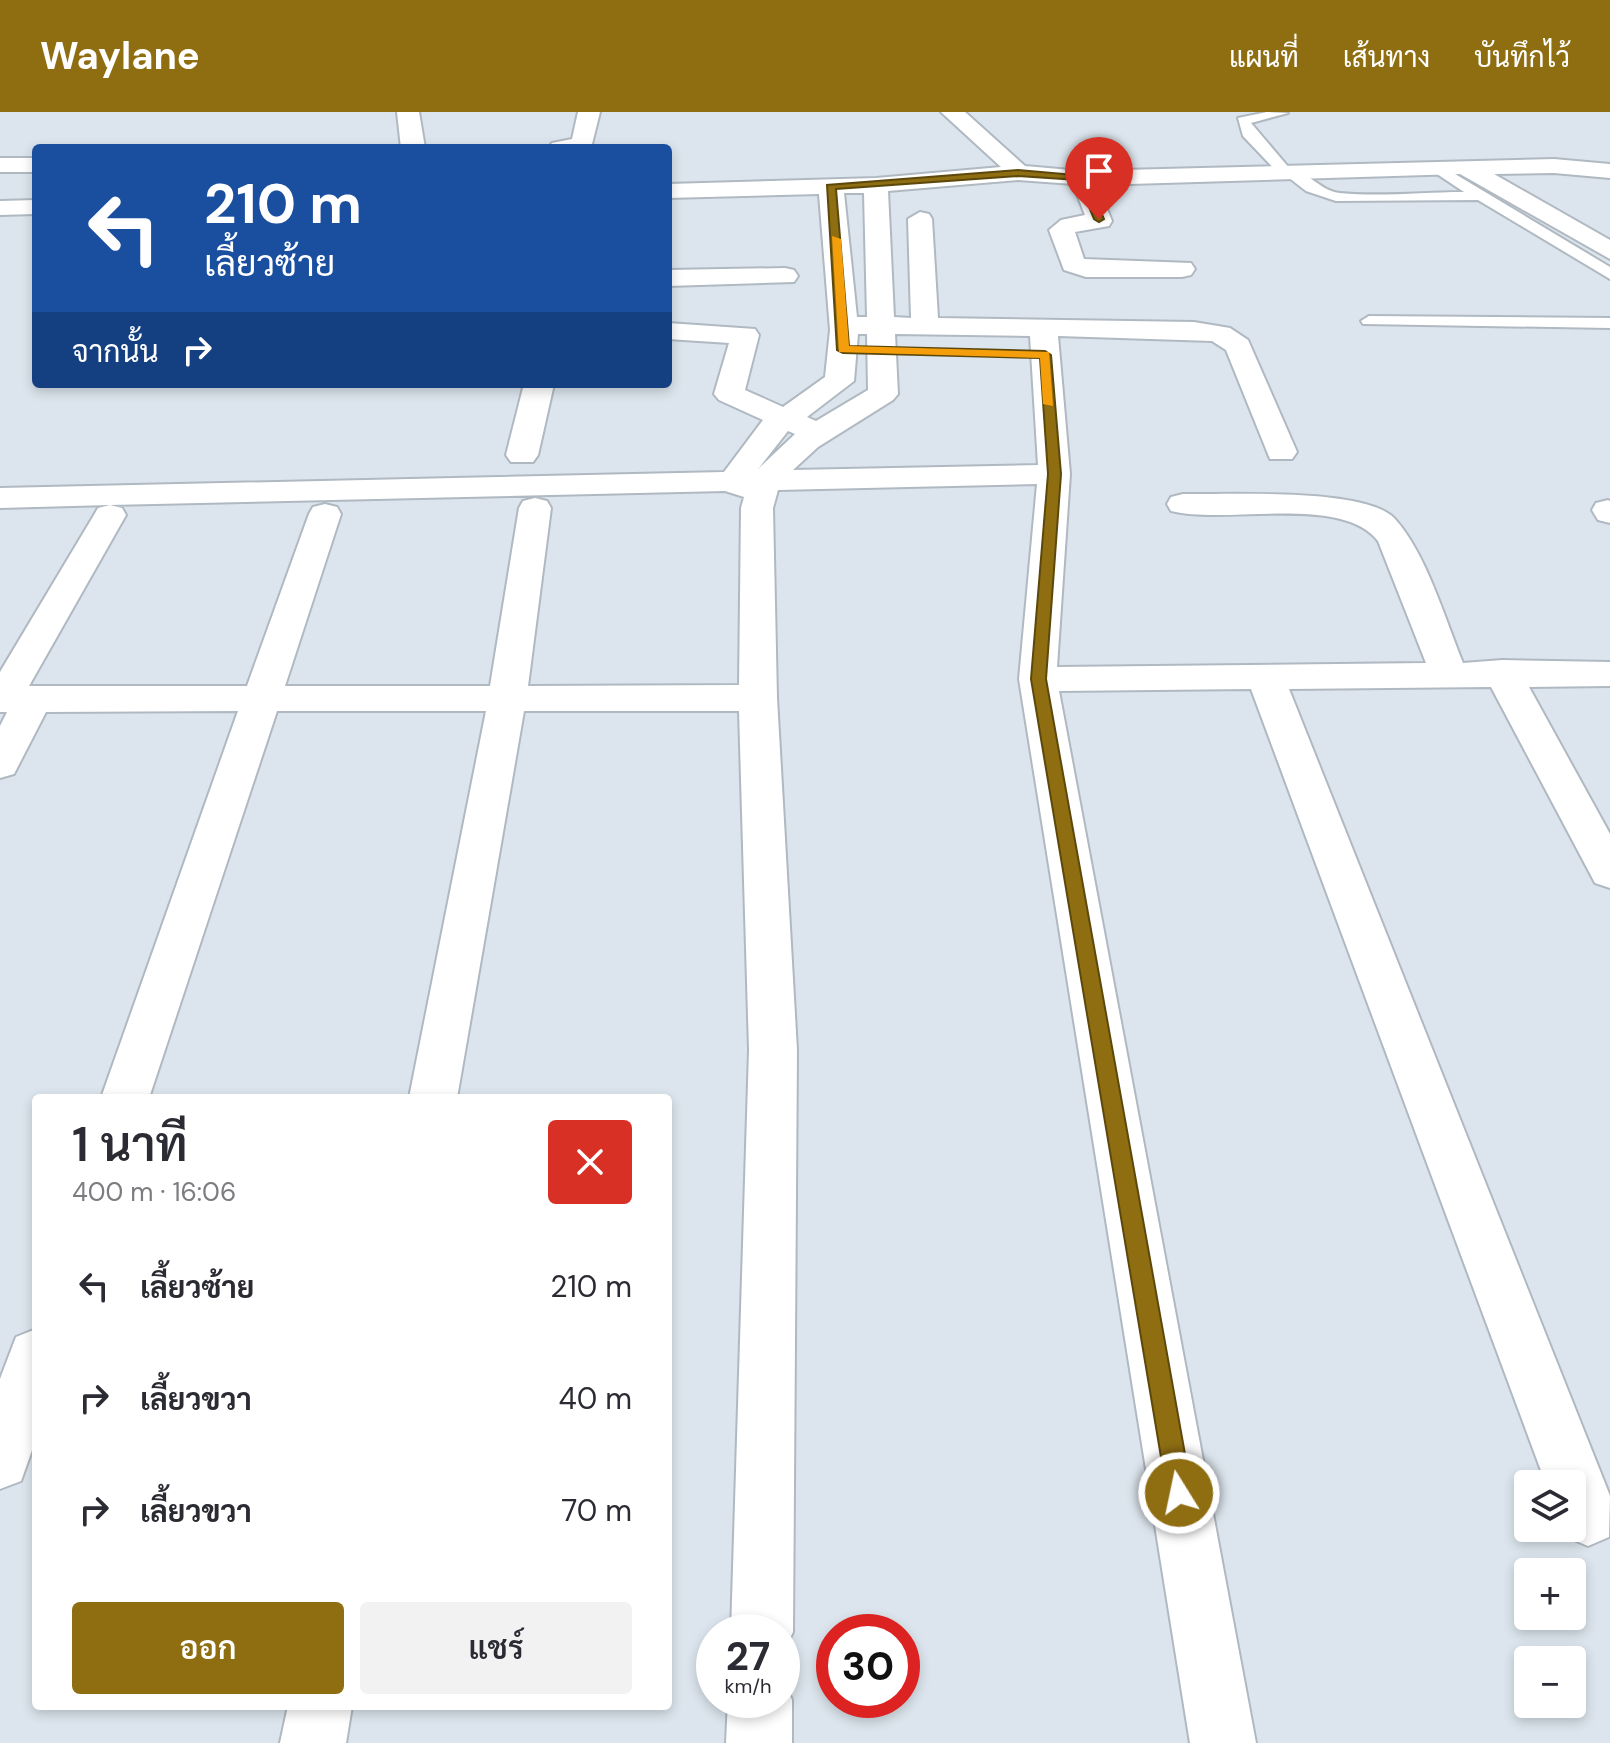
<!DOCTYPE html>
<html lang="th">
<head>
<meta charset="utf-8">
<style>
	body { margin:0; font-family:"DM Sans",Sarabun,sans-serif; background:#f2f2f3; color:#2b2b33; height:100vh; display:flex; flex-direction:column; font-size:30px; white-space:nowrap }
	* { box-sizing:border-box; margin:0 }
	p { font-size:26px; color:#7c7c81 }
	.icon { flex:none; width:44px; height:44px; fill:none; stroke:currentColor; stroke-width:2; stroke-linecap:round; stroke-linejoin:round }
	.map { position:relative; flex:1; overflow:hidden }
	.drawer { position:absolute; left:32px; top:982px; width:640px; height:616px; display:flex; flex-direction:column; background:#fff; border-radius:8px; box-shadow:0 4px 12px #0003 }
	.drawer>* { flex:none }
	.top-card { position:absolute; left:32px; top:32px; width:640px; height:244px; border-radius:8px; box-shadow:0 4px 12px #0003; background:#1a4fa0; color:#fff; overflow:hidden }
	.tools { position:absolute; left:1514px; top:1358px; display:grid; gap:16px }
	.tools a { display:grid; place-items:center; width:72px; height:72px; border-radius:8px; background:#fff; box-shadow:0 4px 12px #0003; font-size:40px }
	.speed { position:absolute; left:696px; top:1502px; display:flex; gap:16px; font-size:40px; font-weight:700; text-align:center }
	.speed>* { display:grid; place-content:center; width:104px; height:104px; border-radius:50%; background:#fff; box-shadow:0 4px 12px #0003; line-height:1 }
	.speed small { font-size:20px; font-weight:400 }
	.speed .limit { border:12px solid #d22; background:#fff; color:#111 }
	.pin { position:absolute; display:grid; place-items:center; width:68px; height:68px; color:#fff; margin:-82px -34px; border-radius:50% 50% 50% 0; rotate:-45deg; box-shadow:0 0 8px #0007 }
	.pin .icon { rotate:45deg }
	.me { position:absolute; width:88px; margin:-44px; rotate:350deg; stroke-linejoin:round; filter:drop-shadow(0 0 6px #0008) }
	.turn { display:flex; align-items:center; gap:28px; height:168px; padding:0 40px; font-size:36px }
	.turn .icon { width:104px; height:104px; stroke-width:2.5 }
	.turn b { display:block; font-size:56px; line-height:68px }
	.then { display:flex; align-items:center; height:76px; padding:0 40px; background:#0003; gap:16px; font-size:30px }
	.round { display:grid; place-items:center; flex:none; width:84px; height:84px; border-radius:8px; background:#f2f2f3 }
	.head { display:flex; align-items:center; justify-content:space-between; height:136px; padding:0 40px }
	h1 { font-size:48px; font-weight:600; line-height:60px }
	.action { display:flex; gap:16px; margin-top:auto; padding:16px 40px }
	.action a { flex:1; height:92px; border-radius:8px; background:#8f6e12; color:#fff; font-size:32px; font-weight:600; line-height:92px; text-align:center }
	.action a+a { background:#f2f2f3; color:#2b2b33 }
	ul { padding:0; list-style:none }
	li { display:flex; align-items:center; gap:24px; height:112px; padding:0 40px }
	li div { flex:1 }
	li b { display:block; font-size:30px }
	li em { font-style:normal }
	header { display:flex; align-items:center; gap:48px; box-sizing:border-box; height:112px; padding:0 40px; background:#8f6e12; color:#fff }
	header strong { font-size:38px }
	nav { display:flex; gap:44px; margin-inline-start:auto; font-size:28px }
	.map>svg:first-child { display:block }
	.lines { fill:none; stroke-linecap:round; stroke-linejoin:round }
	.lane-casing { stroke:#b0b9c1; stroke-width:4 }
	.street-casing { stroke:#b0b9c1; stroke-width:4 }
	.lane { fill:#fff; fill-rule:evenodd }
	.street { fill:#fff; fill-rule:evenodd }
	.route { fill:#8f6e12; stroke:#5d480c; stroke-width:2 }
	.slow { fill:#f59e0b }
</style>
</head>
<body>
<header>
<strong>Waylane</strong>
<nav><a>แผนที่</a><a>เส้นทาง</a><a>บันทึกไว้</a></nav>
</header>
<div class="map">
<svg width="1610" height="1631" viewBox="0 0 1610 1631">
	<rect width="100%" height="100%" fill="#dce5ed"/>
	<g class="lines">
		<defs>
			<g id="lane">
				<path d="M1267 0 1288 1 1251 11 1290 57C1308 59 1320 79 1340 81 1380 85 1424 80 1464 80L1428 56 1440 53 1610 155V167L1478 88 1336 89 1306 79 1288 65 1281 64 1243 24 1238 6Z"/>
				<polygon points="1369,204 1610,206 1610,216 1363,212 1361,209"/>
			</g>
			<g id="street">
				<polygon points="397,0 419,0 425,36 401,36"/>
				<polygon points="578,0 600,0 591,36 548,36 552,31 572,27"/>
				<path d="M941 0H965L1025 54 1082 59 1554 47 1610 52V66L1554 61 1494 62 1610 128V147L1460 62 1097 73 1112 109 1109 114 1075 120 1084 147 1191 151 1195 157 1191 163 1182 165H1086L1064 158 1049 118 1061 108 1085 103 1073 72 1018 68 888 79 894 205 911 206 908 107 920 100 929 102 932 107 938 206 1194 210 1230 216 1248 228 1297 340 1292 347H1270L1226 238 1212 229 1058 224 1070 362 1057 555 1426 551 1378 429C1341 382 1227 413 1171 399L1167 392 1171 385 1183 382C1227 383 1366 375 1395 407 1426 441 1445 507 1463 551L1502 548 1610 550V574L1529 575 1610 722V776L1595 771 1491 575 1289 577 1610 1384 1609 1425 1588 1434 1567 1425 1563 1416H1572V1372H1546L1251 577 1059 579 1256 1631H1190L1019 567 1037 372 778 378 773 396 777 586 797 938 793 1520 782 1543V1520H731L749 938 739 599H524L457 986H409L486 599H277L149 986H101L238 599 46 600 14 662 0 666V614L7 600H0V560L94 403 98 396 110 393 0 396V376L724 360 763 308 719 288 714 282 729 231 668 227V211L755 217 759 223 745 278 783 295 825 265 830 218 819 82 668 86V72L876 66 1001 55ZM844 81H864L867 205H857ZM858 222H867L868 278 816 309 807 305 854 269ZM895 222 1030 224 1038 353 793 358 818 335 893 288 898 282ZM788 319 795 322 758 357ZM725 379 744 385 741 396 739 573 528 574 551 396 547 389 535 386 523 389 519 396 490 574H285L341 402 337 395 325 392 313 395 309 402 247 574H29L126 403 122 396 110 393Z"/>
				<rect x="0" y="46" width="36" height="14"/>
				<polygon points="36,88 36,102 0,103 0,89"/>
				<polygon points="785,156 794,158 798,164 794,170 668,174 668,158"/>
				<polygon points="524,272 554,272 538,343 533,350 511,350 506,343"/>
				<polygon points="1608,388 1610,389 1610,411 1598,408 1592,398 1596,391"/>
				<polygon points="36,1217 36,1327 21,1369 0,1377 0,1267 16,1225"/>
				<polygon points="782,1565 792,1588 792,1631 726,1631 728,1588 782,1588"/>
				<polygon points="288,1594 352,1594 346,1631 280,1631"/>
			</g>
		</defs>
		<!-- lane casing -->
		<use href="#lane" class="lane-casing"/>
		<!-- street casing -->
		<use href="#street" class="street-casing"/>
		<!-- lane -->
		<use href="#lane" class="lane"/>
		<!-- street -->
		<use href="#street" class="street"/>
	</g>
	<!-- route -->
	<polygon class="route" points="1018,58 1086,64 1104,107 1099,110 1094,107 1078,68 1018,64 836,77 849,234 1045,239 1051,243 1061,362 1046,567 1192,1381 1188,1389 1179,1393 1171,1389 1167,1381 1031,567 1048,362 1040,246 843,241 837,238 827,73"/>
	<!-- slow -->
	<polygon class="slow" points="832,124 841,127 849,234 1049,240 1053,294 1043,292 1040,246 839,240"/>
</svg>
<div class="tools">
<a><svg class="icon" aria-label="layers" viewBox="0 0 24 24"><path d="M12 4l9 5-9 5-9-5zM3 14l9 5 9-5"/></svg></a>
<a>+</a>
<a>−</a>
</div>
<div class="speed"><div>27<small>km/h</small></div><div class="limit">30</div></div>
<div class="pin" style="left:1099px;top:107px;background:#d93025"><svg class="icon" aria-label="arrive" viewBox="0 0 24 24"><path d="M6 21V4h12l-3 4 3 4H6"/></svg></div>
<svg class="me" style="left:1179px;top:1381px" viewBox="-20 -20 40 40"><circle r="17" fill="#8f6e12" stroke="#fff" stroke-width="3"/><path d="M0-11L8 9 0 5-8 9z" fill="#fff"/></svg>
<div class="top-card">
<div class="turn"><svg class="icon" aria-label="left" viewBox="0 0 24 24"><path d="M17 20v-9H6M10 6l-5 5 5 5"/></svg><div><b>210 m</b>เลี้ยวซ้าย</div></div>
<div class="then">จากนั้น<svg class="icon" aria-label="right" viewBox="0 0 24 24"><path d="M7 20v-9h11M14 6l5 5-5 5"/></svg></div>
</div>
<section class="drawer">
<div class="head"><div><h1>1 นาที</h1><p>400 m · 16:06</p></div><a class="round" style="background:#d93025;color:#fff"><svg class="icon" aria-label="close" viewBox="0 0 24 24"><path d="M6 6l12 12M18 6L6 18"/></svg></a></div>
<ul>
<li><svg class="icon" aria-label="left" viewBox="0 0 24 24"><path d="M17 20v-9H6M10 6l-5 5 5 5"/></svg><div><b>เลี้ยวซ้าย</b></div><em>210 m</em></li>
<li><svg class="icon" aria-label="right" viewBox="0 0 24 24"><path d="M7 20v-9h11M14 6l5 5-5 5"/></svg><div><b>เลี้ยวขวา</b></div><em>40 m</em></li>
<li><svg class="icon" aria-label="right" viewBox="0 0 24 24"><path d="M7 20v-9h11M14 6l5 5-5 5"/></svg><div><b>เลี้ยวขวา</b></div><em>70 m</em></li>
</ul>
<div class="action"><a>ออก</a><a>แชร์</a></div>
</section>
</div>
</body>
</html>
